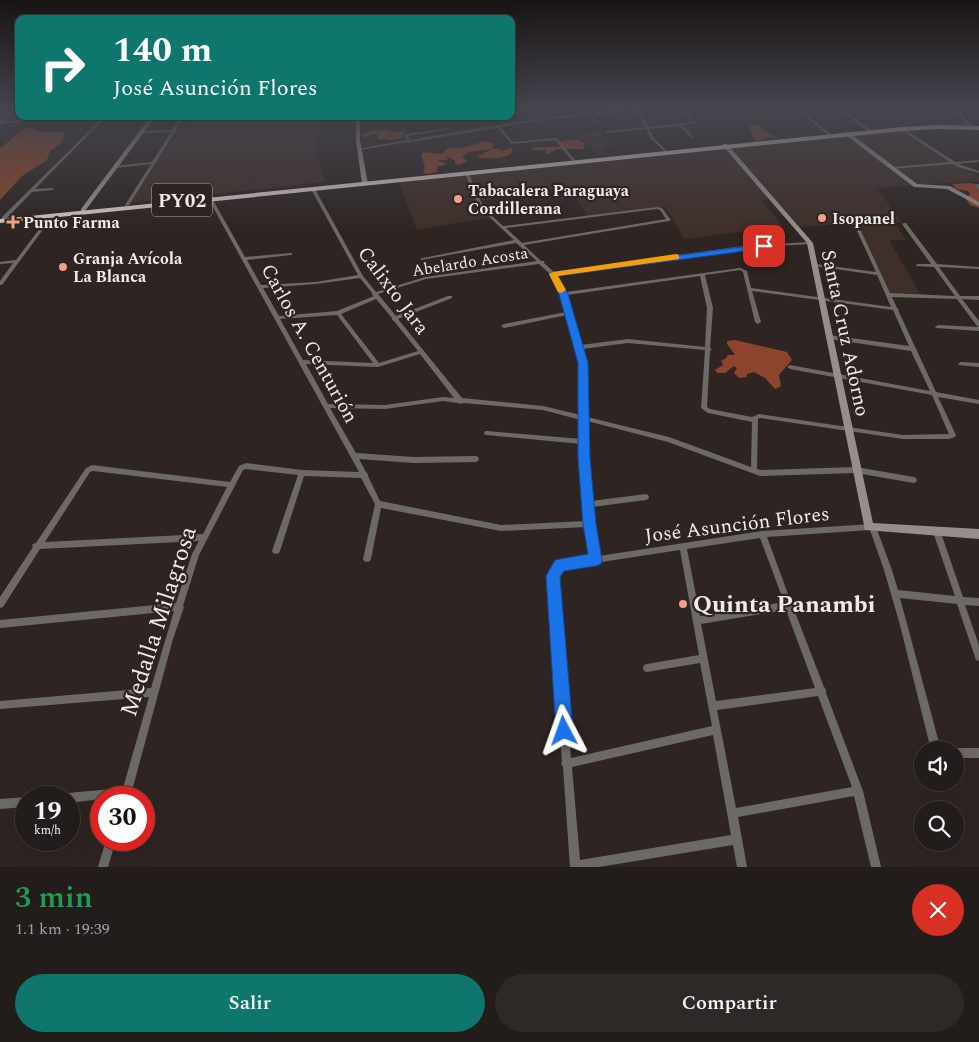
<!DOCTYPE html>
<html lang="es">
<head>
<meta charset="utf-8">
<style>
	body { margin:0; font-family:Spectral,serif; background:#2e2927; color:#f1f3f6; height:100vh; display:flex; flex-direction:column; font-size:19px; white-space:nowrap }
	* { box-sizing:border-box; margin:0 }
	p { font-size:16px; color:#a2a1a2 }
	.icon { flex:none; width:28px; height:28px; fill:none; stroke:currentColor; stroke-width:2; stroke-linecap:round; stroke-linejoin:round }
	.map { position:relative; height:867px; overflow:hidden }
	.panel { display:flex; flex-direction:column; background:#221c1a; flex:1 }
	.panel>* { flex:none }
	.top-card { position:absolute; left:15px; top:15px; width:500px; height:105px; border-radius:10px; box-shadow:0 5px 20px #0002,0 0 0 1px #3f3a39; background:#0f766e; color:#fff; overflow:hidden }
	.controls { position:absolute; left:914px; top:741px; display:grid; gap:10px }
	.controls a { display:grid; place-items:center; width:50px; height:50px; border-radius:50%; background:#221c1a; box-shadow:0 5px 20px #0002,0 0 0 1px #3f3a39; font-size:25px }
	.speed { position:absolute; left:15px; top:786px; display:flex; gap:10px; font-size:25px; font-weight:700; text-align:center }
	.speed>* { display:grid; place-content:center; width:65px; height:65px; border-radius:50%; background:#221c1a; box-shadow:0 5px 20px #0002,0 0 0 1px #3f3a39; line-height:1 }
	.speed small { font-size:12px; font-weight:400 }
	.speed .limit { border:8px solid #d22; background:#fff; color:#111 }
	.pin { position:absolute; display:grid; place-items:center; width:42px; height:42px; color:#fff; margin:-21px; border-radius:10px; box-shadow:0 2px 8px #0006 }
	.me { position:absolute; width:55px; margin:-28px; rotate:356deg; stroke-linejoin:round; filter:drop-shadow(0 0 4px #0008) }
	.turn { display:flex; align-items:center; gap:18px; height:105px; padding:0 15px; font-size:22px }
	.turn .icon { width:65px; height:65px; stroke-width:2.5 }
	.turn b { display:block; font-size:35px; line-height:42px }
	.round { display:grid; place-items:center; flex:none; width:52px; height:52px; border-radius:26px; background:#2e2927 }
	.overview { display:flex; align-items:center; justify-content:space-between; height:85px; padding:0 15px }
	h1 { font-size:30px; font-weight:600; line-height:38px; color:#1e9e55 }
	.cta { display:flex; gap:10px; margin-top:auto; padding:10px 15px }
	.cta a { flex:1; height:58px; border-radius:30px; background:#0f766e; color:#fff; font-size:20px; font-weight:600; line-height:58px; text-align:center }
	.cta a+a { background:#2e2927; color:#f1f3f6 }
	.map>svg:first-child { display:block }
	.built { fill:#3e2f2a }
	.forest { fill:#8c442c }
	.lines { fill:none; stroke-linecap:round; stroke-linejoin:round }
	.street { fill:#6d6967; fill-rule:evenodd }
	.secondary { fill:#958e8b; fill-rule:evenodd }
	.highway { fill:#d0c4c0; fill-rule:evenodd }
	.route { fill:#1a73e8; stroke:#114b97 }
	.slow { fill:#f59e0b }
	.poi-dot { fill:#f39f83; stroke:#2e2522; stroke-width:2 }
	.labels { text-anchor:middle; stroke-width:4.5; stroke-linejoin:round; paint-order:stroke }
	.far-poi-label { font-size:16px; font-weight:bold; fill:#f1ebe9; stroke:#2e2522; text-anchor:start }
	.far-street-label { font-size:16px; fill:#f1ebe9; stroke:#2e2522 }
	.shield { fill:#2e2522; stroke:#b6b0ad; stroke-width:1 }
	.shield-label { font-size:19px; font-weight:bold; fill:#f1ebe9 }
	.street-label { font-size:20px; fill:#f1ebe9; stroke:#2e2522 }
	.near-poi-label { font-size:24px; font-weight:bold; fill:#f1ebe9; stroke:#2e2522; text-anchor:start }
	.near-street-label { font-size:24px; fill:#f1ebe9; stroke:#2e2522 }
</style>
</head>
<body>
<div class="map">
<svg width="979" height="867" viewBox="0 0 979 867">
	<rect width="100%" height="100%" fill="#2e2522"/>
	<!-- built -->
	<g class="built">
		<polygon points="245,116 329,116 314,148 325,182 130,203 182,124"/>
		<polygon points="902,130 979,176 979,181 877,188 902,222 895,223 906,240 889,240 921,295 889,294 855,223 800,227 775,199 761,200 783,226 684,239 666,207 587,216 570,188 478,201 490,217 417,230 399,182"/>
		<polygon points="599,131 611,146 600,148 607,155 599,156 576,134"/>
	</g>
	<!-- forest -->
	<g class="forest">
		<polygon points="753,124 761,126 766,132 777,138 766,137 762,140 755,141 749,126"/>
		<polygon points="27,127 44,133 63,132 65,136 62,142 50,151 47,160 22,176 0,200 0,148"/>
		<polygon points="390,129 390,132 405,131 402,138 391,140 378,139 377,133 365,137 359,135 374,130"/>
		<polygon points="576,139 585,143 583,146 585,149 558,149 546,154 545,150 531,150 534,147 560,147 561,141"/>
		<path d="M486 141 493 143V149H501L500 152 513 147 511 154C501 159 488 159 477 157L491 149 469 152 462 157 468 161 458 165 455 163V160L446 156 448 160H437L447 164 437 167V172L426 174 423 172 425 168 421 155 423 152 441 154 448 148H461Z"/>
		<polygon points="971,183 979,185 979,208 970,205 966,199 970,194 968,191 957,189 952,184"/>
		<polygon points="735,340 787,352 792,360 779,375 781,386 775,389 765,378 754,372 747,374 747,377 739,378 734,373 737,368 734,366 725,373 717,373 715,370 723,365 721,360 725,359 728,355 735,355 727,344 727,341"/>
	</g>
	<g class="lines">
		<!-- street -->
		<g class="street">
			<polygon points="9,108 16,109 13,110 12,114 3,122 56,116 69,116 0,124 0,121 9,113 10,110 0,111 0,109"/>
			<polygon points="582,108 585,108 589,113 629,108 642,108 637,109 642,114 648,127 692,122 682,108 685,108 696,123 683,125 693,137 691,138 680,126 649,129 654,138 667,151 665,152 651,139 646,129 606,133 605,132 607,131 645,127 639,115 633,110 591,115 597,121 595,122 588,115 544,120 500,127 513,142 557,138 575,160 575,162 573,162 555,140 512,144 497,128 411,142 409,143 407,142 360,150 358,149 407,140 404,135 406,134 449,128 451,129 408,136 410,140 497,125 586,113"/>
			<polygon points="795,108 798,108 831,134 831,136 829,136"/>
			<polygon points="838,108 842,108 872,131 869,132"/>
			<polygon points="874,108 922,110 924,111 922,112"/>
			<polygon points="953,108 956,108 971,125 971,127 969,127"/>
			<polygon points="104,116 107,116 35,189 52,188 54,189 53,190 32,192 6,219 2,219 2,217"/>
			<polygon points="181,116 185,116 176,130 177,131 175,132 129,205 126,206 125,205 151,164 115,168 113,167 115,166 152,162 171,132 141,133 139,132 141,131 172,130"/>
			<polygon points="901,128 903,128 955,162 978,160 978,162 977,162 958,164 979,171 979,173 958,167 953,164 892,169 891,168 893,167 950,162 901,130"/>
			<path d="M466 172 469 173 478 197 488 212 503 226 657 207 662 208 671 220 669 221 524 245 541 261H544V263L554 272 743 246 810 242 812 243 810 244 743 248 556 275 566 292 740 268 747 271 751 288 891 307 877 275 815 266 813 265 815 264 876 272 857 231 859 230 861 231 890 293 955 296 934 267 916 266V265L918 264H931L902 224 904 223H906L937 264 979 267V269L939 267 960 296H979V300L962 299 979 321V327L977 326 957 299 892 297 897 308 899 309 898 310 936 392 979 400V404L938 397 956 435 955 437 949 439H903L760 418 758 419 757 469 760 470 856 467 914 477 916 478 917 480 916 482 914 483 856 473 760 476 668 442 587 421V458L591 501 646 494 648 495 649 497 648 499 646 500 592 507 594 524 599 556 762 531 872 524 875 525 876 527 892 570 898 590 955 596 933 532 934 530 937 529 940 530 963 597 979 598V606L965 605 979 645V661L976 660 975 657 957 604 900 598 941 750H931L900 625 884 570 870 530 767 537 791 602H793L794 605 793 607 824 687 825 688 826 691V693L863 791 881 867H871L854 796 738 817 747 867H737L733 845 599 867H570L563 767 561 764 562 762 549 584 551 570 557 563 592 557 587 527 501 531 381 508 371 559 370 561 367 562 364 561 363 559 375 504 361 478 304 476 280 551 279 553 276 554 273 553 272 551 298 475 246 469 243 470 199 555 183 606 184 607 173 639 130 798H101V799L69 803V798H63L65 795 68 793 123 788 149 697 0 709V701L151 688 174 611 0 628V620L176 603 192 554 199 541 40 549 3 607 0 608V597L33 547 32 546 33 544 36 543 86 468 92 465 230 482 239 466 246 463 302 470 359 472 209 200 210 199 213 200 245 257 291 253 293 254 291 255 247 260 261 285 316 282 358 275 311 189 313 188 315 189 363 276 376 292 425 277 537 261 516 243 421 260V258H423L514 240 486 214 474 197 465 173ZM657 209 660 210 666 219 522 243 506 228ZM539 264 551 275 562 294 566 312 504 324 501 326 504 328 567 315 580 363 581 415 543 406 462 398 398 319 452 298V296H448L396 316 378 294 426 279ZM740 270 743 272 755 322 758 324 761 322 752 291 893 310 909 346 829 335 826 337 829 339 911 351 930 391 790 365 787 367 790 369 932 395 949 434 903 435 759 414 752 417 710 409 707 407 710 351 712 349 710 348 713 308 705 275ZM700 276 707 308 705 347 628 339 581 345 567 295ZM360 278 372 293V295L374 296 337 311 279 316 263 288 316 284ZM376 299 392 318V320L394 321 418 351 379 363 341 314ZM337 315 373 363 303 360 280 319ZM628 343 705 350 701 408 708 413 752 422 751 467 669 437 587 417 586 363 582 349ZM420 354 454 398 443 397 385 405 328 404 306 364 378 367ZM443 401 458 403 461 404 463 403 543 410 581 420V439L487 431H485L484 433 485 435H487L581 444V458L586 521 501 525 380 501 368 476V475L367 473 366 472 359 459 414 463 476 462 478 461 479 459 478 457 476 456 414 457 356 453 330 408 385 409ZM93 471 227 487 203 534 45 542 90 472ZM760 538 784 602 700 616 687 549ZM680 550 699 655 647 664 644 665 643 668 644 671 647 672 700 663 712 726 571 758 557 584 559 572 562 568ZM786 610 815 688 716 701 701 624ZM818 696 852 787 736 808 717 710ZM713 735 731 835 580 860 572 767Z"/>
			<polygon points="978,184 979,184 979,189 974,186"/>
			<polygon points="50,215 53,216 2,285 0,285 0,281 13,263 0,264 0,262 16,260"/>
			<polygon points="938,325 979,327 979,331 936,328 935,327"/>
			<polygon points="961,362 979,363 979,367 959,365 958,364"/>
			<polygon points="955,748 979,748 979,758 955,758 955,750 952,750"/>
			<polygon points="26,797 26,807 0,809 0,799"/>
			<polygon points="106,840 116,840 108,867 98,867"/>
		</g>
		<!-- secondary -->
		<g class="secondary">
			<polygon points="151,116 156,116 85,211 81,211 81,209"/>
			<polygon points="356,116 360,116 360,140 368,184 365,186 362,184 356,140"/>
			<polygon points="847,134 851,134 917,184 950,186 979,202 979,206 947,189 914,187 847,136"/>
			<polygon points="723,144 727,144 813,243 873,523 979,529 979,539 865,530 807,243 723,146"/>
		</g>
		<!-- highway -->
		<polygon class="highway" points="938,125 979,126 979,130 938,129 902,131 0,223 0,219 902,127"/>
	</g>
	<!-- sky -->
	<linearGradient id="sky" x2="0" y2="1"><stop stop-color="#191413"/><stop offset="0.47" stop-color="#46464f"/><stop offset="1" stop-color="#46464f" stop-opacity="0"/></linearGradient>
	<rect width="979" height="230" fill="url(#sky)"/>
	<!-- route -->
	<polygon class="route" points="764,244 767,245 767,248 558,276 568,294 588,363 590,458 596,524 602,560 601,564 596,566 564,571 560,577 573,731 570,737 564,739 559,737 556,731 546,576 555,560 588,554 583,524 578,458 578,363 559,294 549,274 553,272"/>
	<!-- slow -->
	<polygon class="slow" points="676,254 679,255 679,259 558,276 566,290 561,293 558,292 549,274 553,272"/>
	<!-- markers -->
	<g class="poi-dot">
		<circle cx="458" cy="199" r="5"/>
		<circle cx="822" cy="218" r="5"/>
		<path d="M10.5 214.5h5v5h5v5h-5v5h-5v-5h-5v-5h5z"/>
		<circle cx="63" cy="267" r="5"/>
		<circle cx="683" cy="604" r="5"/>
	</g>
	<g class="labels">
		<!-- far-poi labels -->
		<g class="far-poi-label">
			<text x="468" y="196">Tabacalera Paraguaya<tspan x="468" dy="18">Cordillerana</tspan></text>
			<text x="832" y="224">Isopanel</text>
			<text x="23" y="228">Punto Farma</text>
			<text x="73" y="264">Granja Avícola<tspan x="73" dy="18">La Blanca</tspan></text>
		</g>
		<!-- far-street labels -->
		<g class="far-street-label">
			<text transform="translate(470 261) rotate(-9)" y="6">Abelardo Acosta</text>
		</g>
		<!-- shield labels -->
		<rect class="shield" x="152" y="183.5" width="60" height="33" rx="4"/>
		<g class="shield-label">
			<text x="182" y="207">PY02</text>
		</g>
		<!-- street labels -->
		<g class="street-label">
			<text transform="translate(394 290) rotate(53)" y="7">Calixto Jara</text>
			<text transform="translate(846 333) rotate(78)" y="7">Santa Cruz Adorno</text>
			<text transform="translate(310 343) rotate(61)" y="7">Carlos A. Centurión</text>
			<text transform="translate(737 524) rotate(-7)" y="7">José Asunción Flores</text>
		</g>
		<!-- near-poi labels -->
		<g class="near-poi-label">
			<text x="693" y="612">Quinta Panambi</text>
		</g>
		<!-- near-street labels -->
		<g class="near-street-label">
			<text transform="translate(158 621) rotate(-72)" y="8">Medalla Milagrosa</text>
		</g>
	</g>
</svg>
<div class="controls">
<a><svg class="icon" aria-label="sound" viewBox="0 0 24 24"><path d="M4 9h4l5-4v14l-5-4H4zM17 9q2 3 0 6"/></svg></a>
<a><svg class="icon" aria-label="search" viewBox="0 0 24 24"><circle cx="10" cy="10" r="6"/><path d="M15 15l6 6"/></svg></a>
</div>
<div class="speed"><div>19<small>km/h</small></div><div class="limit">30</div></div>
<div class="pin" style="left:764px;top:246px;background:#d93025"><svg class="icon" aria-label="arrive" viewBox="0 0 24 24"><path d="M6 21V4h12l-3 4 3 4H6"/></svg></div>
<svg class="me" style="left:564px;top:731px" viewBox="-20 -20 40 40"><path d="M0-17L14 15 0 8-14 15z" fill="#1a73e8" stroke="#fff" stroke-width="4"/></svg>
<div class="top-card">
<div class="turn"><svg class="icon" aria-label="right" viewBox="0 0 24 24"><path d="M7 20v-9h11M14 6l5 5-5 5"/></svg><div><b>140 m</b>José Asunción Flores</div></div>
</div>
</div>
<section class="panel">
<div class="overview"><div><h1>3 min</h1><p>1.1 km · 19:39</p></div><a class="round" style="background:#d93025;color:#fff"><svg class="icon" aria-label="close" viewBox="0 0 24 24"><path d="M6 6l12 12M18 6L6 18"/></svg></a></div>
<div class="cta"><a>Salir</a><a>Compartir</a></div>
</section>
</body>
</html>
